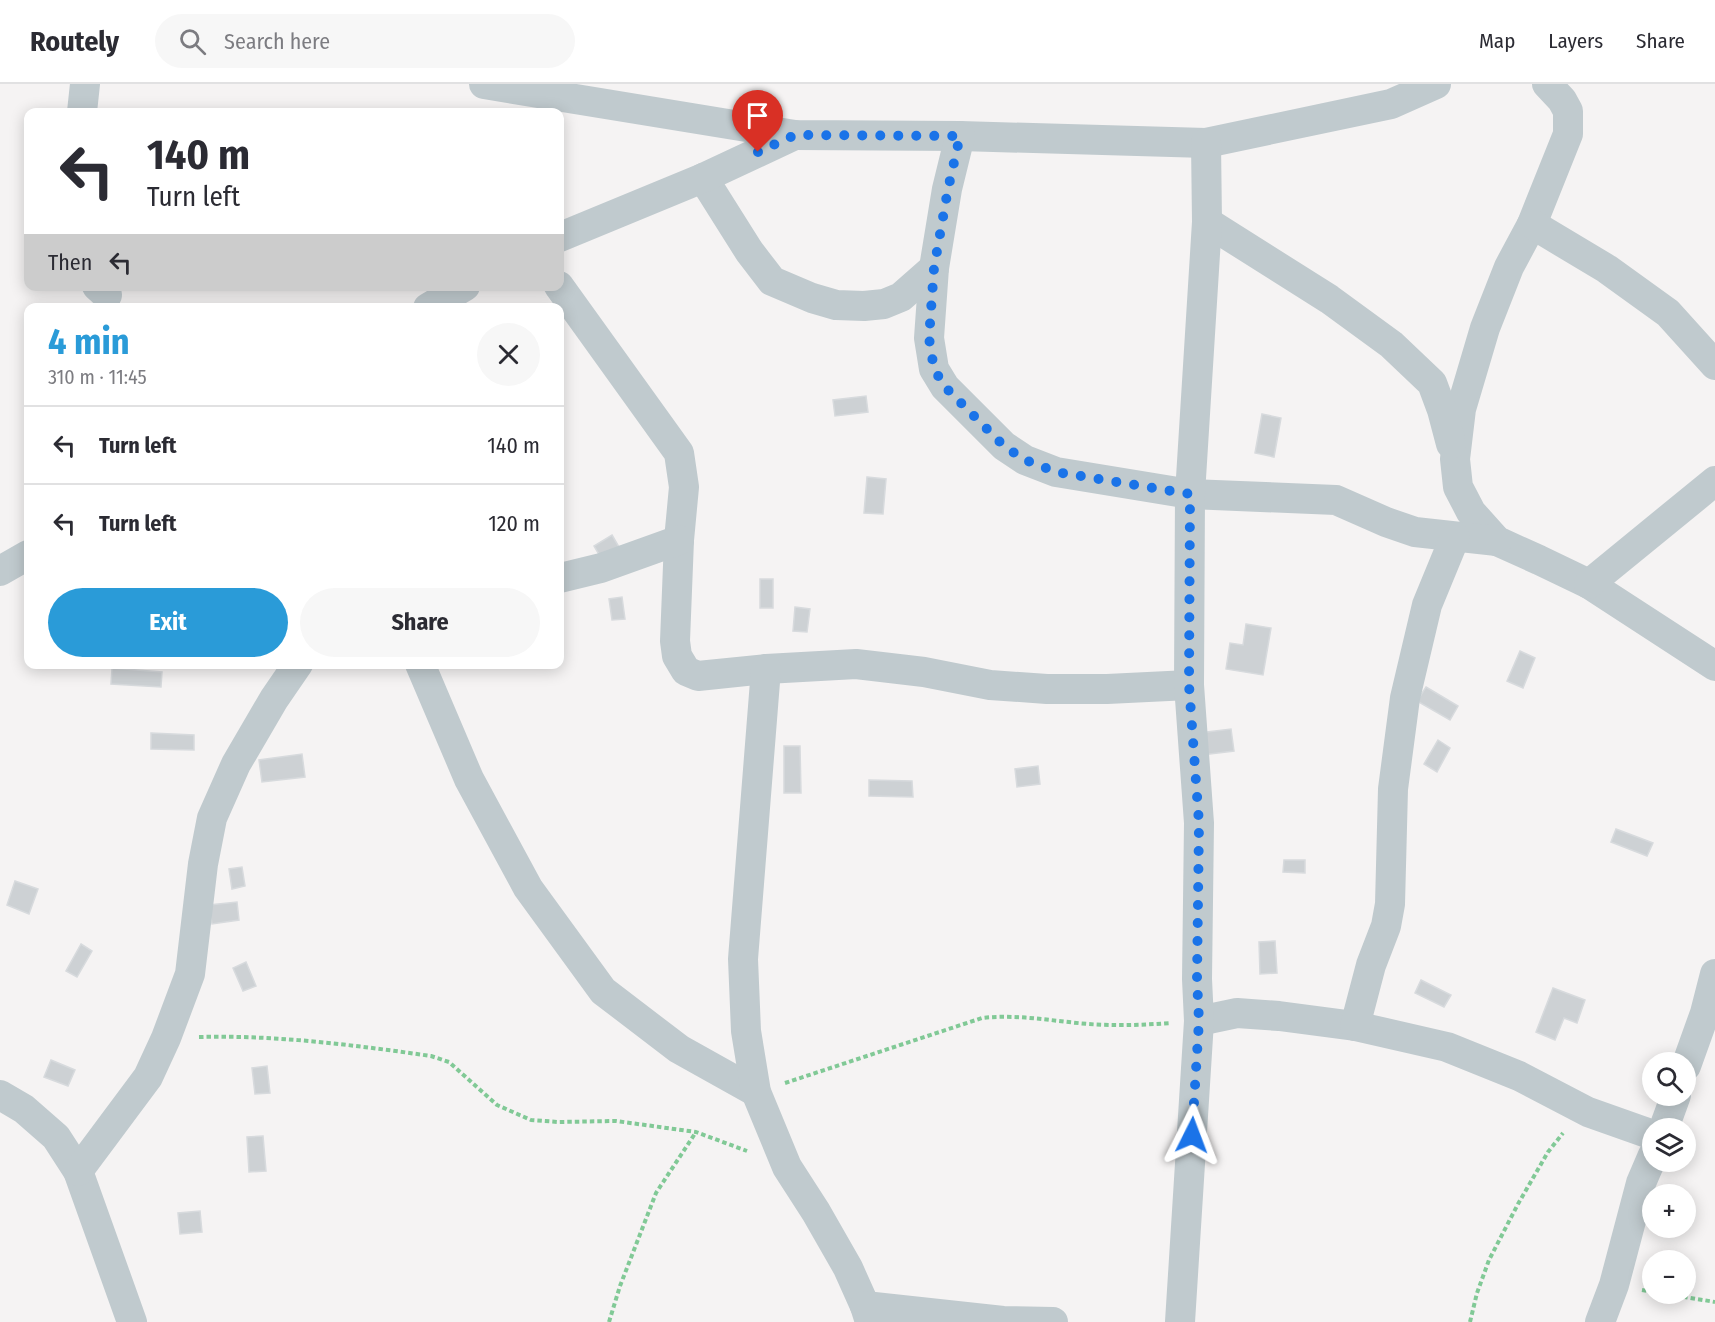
<!DOCTYPE html>
<html lang="en">
<head>
<meta charset="utf-8">
<style>
	body { margin:0; font-family:"Fira Sans Condensed",sans-serif; background:#f7f7f7; color:#2b2b33; height:100vh; display:flex; flex-direction:column; font-size:22px; white-space:nowrap }
	* { box-sizing:border-box; margin:0 }
	p { font-size:20px; color:#7c7c81 }
	.icon { flex:none; width:33px; height:33px; fill:none; stroke:currentColor; stroke-width:2; stroke-linecap:round; stroke-linejoin:round }
	.map { position:relative; flex:1; overflow:hidden }
	.drawer { position:absolute; left:24px; top:219px; width:540px; height:366px; display:flex; flex-direction:column; background:#fff; border-radius:12px; box-shadow:0 3px 15px #0003 }
	.drawer>* { flex:none }
	.guide { position:absolute; left:24px; top:24px; width:540px; height:183px; border-radius:12px; box-shadow:0 3px 15px #0003; background:#fff; color:#2b2b33; overflow:hidden }
	.controls { position:absolute; left:1642px; top:968px; display:grid; gap:12px }
	.controls a { display:grid; place-items:center; width:54px; height:54px; border-radius:50%; background:#fff; box-shadow:0 3px 15px #0003; font-size:30px }
	.pin { position:absolute; display:grid; place-items:center; width:51px; height:51px; color:#fff; margin:-62px -26px; border-radius:50% 50% 50% 0; rotate:-45deg; box-shadow:0 0 6px #0007 }
	.pin .icon { rotate:45deg }
	.me { position:absolute; width:66px; margin:-33px; rotate:3deg; stroke-linejoin:round; filter:drop-shadow(0 0 4px #0008) }
	.turn { display:flex; align-items:center; gap:21px; height:126px; padding:0 24px; font-size:27px }
	.turn .icon { width:78px; height:78px; stroke-width:2.5 }
	.turn b { display:block; font-size:42px; line-height:51px }
	.then { display:flex; align-items:center; height:57px; padding:0 24px; background:#0003; gap:12px; font-size:22px }
	.round { display:grid; place-items:center; flex:none; width:63px; height:63px; border-radius:32px; background:#f7f7f7 }
	.head { display:flex; align-items:center; justify-content:space-between; height:102px; padding:0 24px }
	h1 { font-size:36px; font-weight:700; line-height:45px; color:#2a9bd8 }
	.primary-button { display:flex; gap:12px; margin-top:auto; padding:12px 24px }
	.primary-button a { flex:1; height:69px; border-radius:36px; background:#2a9bd8; color:#fff; font-size:24px; font-weight:700; line-height:69px; text-align:center }
	.primary-button a+a { background:#f7f7f7; color:#2b2b33 }
	ul { padding:0; list-style:none }
	li { display:flex; align-items:center; gap:18px; height:78px; padding:0 24px; border-top:2px solid #e1e1e2 }
	li div { flex:1 }
	li b { display:block; font-size:22px }
	li em { font-style:normal }
	header { display:flex; align-items:center; gap:36px; box-sizing:border-box; height:84px; padding:0 30px; background:#fff; border-bottom:2px solid #e1e1e2 }
	header strong { font-size:28px }
	nav { display:flex; gap:33px; margin-inline-start:auto; font-size:21px }
	.search { width:420px; height:54px; background:#f7f7f7; display:flex; align-items:center; gap:15px; box-sizing:border-box; padding:0 21px; border-radius:33px; color:#7c7c81; font-size:22px }
	.map>svg:first-child { display:block }
	.building { fill:#cdd1d4; stroke:#d7dadd; stroke-width:1.5 }
	.lines { fill:none; stroke-linecap:round; stroke-linejoin:round }
	.path { stroke:#81c996; stroke-width:4; stroke-dasharray:4.5 3; stroke-linecap:butt }
	.street { stroke:#c0cace; stroke-width:30 }
	.route { stroke:#1a73e8; stroke-width:10; stroke-dasharray:0 18 }
</style>
</head>
<body>
<header>
<strong>Routely</strong>
<div class="search"><svg class="icon" aria-label="search" viewBox="0 0 24 24"><circle cx="10" cy="10" r="6"/><path d="M15 15l6 6"/></svg>Search here</div>
<nav><a>Map</a><a>Layers</a><a>Share</a></nav>
</header>
<div class="map">
<svg width="1715" height="1238" viewBox="0 0 1715 1238">
	<rect width="100%" height="100%" fill="#f5f3f3"/>
	<!-- building -->
	<g class="building">
		<polygon points="866,312 868,328 835,332 833,316"/>
		<polygon points="1262,330 1281,334 1274,373 1255,369"/>
		<polygon points="867,393 886,395 883,430 864,429"/>
		<polygon points="612,451 619,463 601,474 594,462"/>
		<rect x="760" y="495" width="13" height="29"/>
		<polygon points="622,513 625,535 612,536 609,515"/>
		<polygon points="795,523 810,525 807,548 793,547"/>
		<polygon points="1246,540 1271,544 1263,591 1226,585 1230,559 1243,561"/>
		<polygon points="1520,567 1535,574 1523,604 1507,597"/>
		<polygon points="112,584 162,588 161,603 111,600"/>
		<polygon points="1426,603 1458,622 1450,636 1417,617"/>
		<polygon points="1231,645 1234,667 1202,671 1199,649"/>
		<polygon points="151,649 194,651 194,666 151,665"/>
		<polygon points="1438,656 1450,664 1437,688 1424,680"/>
		<polygon points="784,662 800,662 801,709 784,709"/>
		<polygon points="302,670 305,693 262,698 259,676"/>
		<polygon points="1038,682 1040,700 1017,703 1015,685"/>
		<polygon points="869,696 912,697 913,713 869,712"/>
		<polygon points="1616,745 1653,759 1647,772 1611,758"/>
		<polygon points="1284,776 1305,776 1305,789 1283,788"/>
		<polygon points="242,783 245,802 232,805 229,785"/>
		<polygon points="15,797 38,805 29,830 7,821"/>
		<polygon points="237,818 239,836 212,840 209,821"/>
		<polygon points="1275,857 1277,889 1260,890 1259,858"/>
		<polygon points="81,860 92,867 77,893 66,887"/>
		<polygon points="246,878 256,902 243,907 233,884"/>
		<polygon points="1421,896 1451,911 1444,923 1415,909"/>
		<polygon points="1553,904 1585,916 1577,939 1564,934 1555,956 1536,948"/>
		<polygon points="51,976 75,986 68,1002 44,993"/>
		<polygon points="267,982 270,1009 255,1010 252,984"/>
		<polygon points="263,1052 266,1087 249,1088 247,1053"/>
		<polygon points="200,1127 202,1148 180,1150 178,1129"/>
	</g>
	<g class="lines">
		<!-- path -->
		<g class="path">
			<path d="M199 953C277 951 354 961 431 972L449 978 497 1021 531 1036 558 1038 616 1037 696 1048 747 1067"/>
			<path d="M785 999 982 934C1018 930 1052 937 1088 940 1115 942 1143 941 1171 939"/>
			<polyline points="1642,1206 1653,1208"/>
			<polyline points="1661,1209 1715,1218"/>
			<polyline points="609,1238 620,1202 656,1109 696,1048"/>
			<polyline points="1470,1238 1477,1209 1489,1176 1518,1120 1548,1068 1563,1049"/>
		</g>
		<!-- street -->
		<g class="street">
			<polyline points="484,0 795,51 960,52 1206,59 1391,20 1436,0"/>
			<polyline points="1547,0 1562,16 1568,27 1568,50 1532,140 1509,183 1485,244 1461,325 1455,375 1458,403 1471,428 1497,457 1539,476 1589,500 1715,582"/>
			<polyline points="82,28 85,0"/>
			<polyline points="960,52 947,105 934,184 929,254 934,285 945,303 1004,362 1025,376 1056,388 1190,410 1336,416 1386,438 1415,448 1497,457"/>
			<polyline points="703,94 749,167 772,197 812,214 836,221 864,222 884,220 901,213 934,184"/>
			<polyline points="1207,138 1329,215 1392,261 1432,299 1442,326 1451,360"/>
			<polyline points="1532,140 1607,185 1668,229 1715,281"/>
			<polyline points="560,153 703,94 795,51"/>
			<polyline points="97,202 107,211"/>
			<polyline points="559,202 679,369 684,403 679,456 675,557 677,572 686,587 698,592 766,585 856,580 924,588 990,601 1047,605 1107,605 1189,601"/>
			<polyline points="428,224 465,202"/>
			<polyline points="0,487 28,471"/>
			<polyline points="560,494 601,484 679,456"/>
			<polyline points="1589,500 1715,397"/>
			<polyline points="420,580 469,695 528,804 603,907 679,965 756,1008"/>
			<polyline points="766,585 743,875 746,947 756,1008 787,1083 816,1128 848,1184 865,1222 870,1238"/>
			<polyline points="1199,937 1237,929 1279,932 1355,942 1447,963 1519,992 1588,1028 1653,1051"/>
			<polyline points="1355,942 1371,881 1386,842 1390,820 1393,705 1405,614 1427,521 1455,453"/>
			<polyline points="1686,982 1705,929 1715,890"/>
			<polyline points="0,1011 24,1025 56,1053 78,1087 132,1238"/>
			<polyline points="1664,1044 1676,1011"/>
			<polyline points="78,1087 148,993 166,954 190,890 203,780 212,734 236,680 274,615 298,580"/>
			<polyline points="865,1222 1003,1237 1053,1238"/>
			<polyline points="1180,1238 1199,937 1197,895 1199,739 1189,601 1190,410 1207,138 1206,59"/>
			<polyline points="1600,1238 1614,1201 1641,1099 1653,1071"/>
		</g>
	</g>
	<g class="lines">
		<!-- route -->
		<polyline class="route" points="758,68 795,51 960,52 948,105 934,184 929,254 934,285 945,303 1004,362 1025,376 1056,388 1190,410 1189,601 1199,739 1197,895 1199,937 1192,1051"/>
	</g>
</svg>
<div class="controls">
<a><svg class="icon" aria-label="search" viewBox="0 0 24 24"><circle cx="10" cy="10" r="6"/><path d="M15 15l6 6"/></svg></a>
<a><svg class="icon" aria-label="layers" viewBox="0 0 24 24"><path d="M12 4l9 5-9 5-9-5zM3 14l9 5 9-5"/></svg></a>
<a>+</a>
<a>−</a>
</div>
<div class="pin" style="left:758px;top:68px;background:#d93025"><svg class="icon" aria-label="arrive" viewBox="0 0 24 24"><path d="M6 21V4h12l-3 4 3 4H6"/></svg></div>
<svg class="me" style="left:1192px;top:1051px" viewBox="-20 -20 40 40"><path d="M0-17L14 15 0 8-14 15z" fill="#1a73e8" stroke="#fff" stroke-width="4"/></svg>
<div class="guide">
<div class="turn"><svg class="icon" aria-label="left" viewBox="0 0 24 24"><path d="M17 20v-9H6M10 6l-5 5 5 5"/></svg><div><b>140 m</b>Turn left</div></div>
<div class="then">Then<svg class="icon" aria-label="left" viewBox="0 0 24 24"><path d="M17 20v-9H6M10 6l-5 5 5 5"/></svg></div>
</div>
<section class="drawer">
<div class="head"><div><h1>4 min</h1><p>310 m · 11:45</p></div><a class="round"><svg class="icon" aria-label="close" viewBox="0 0 24 24"><path d="M6 6l12 12M18 6L6 18"/></svg></a></div>
<ul>
<li><svg class="icon" aria-label="left" viewBox="0 0 24 24"><path d="M17 20v-9H6M10 6l-5 5 5 5"/></svg><div><b>Turn left</b></div><em>140 m</em></li>
<li><svg class="icon" aria-label="left" viewBox="0 0 24 24"><path d="M17 20v-9H6M10 6l-5 5 5 5"/></svg><div><b>Turn left</b></div><em>120 m</em></li>
</ul>
<div class="primary-button"><a>Exit</a><a>Share</a></div>
</section>
</div>
</body>
</html>
